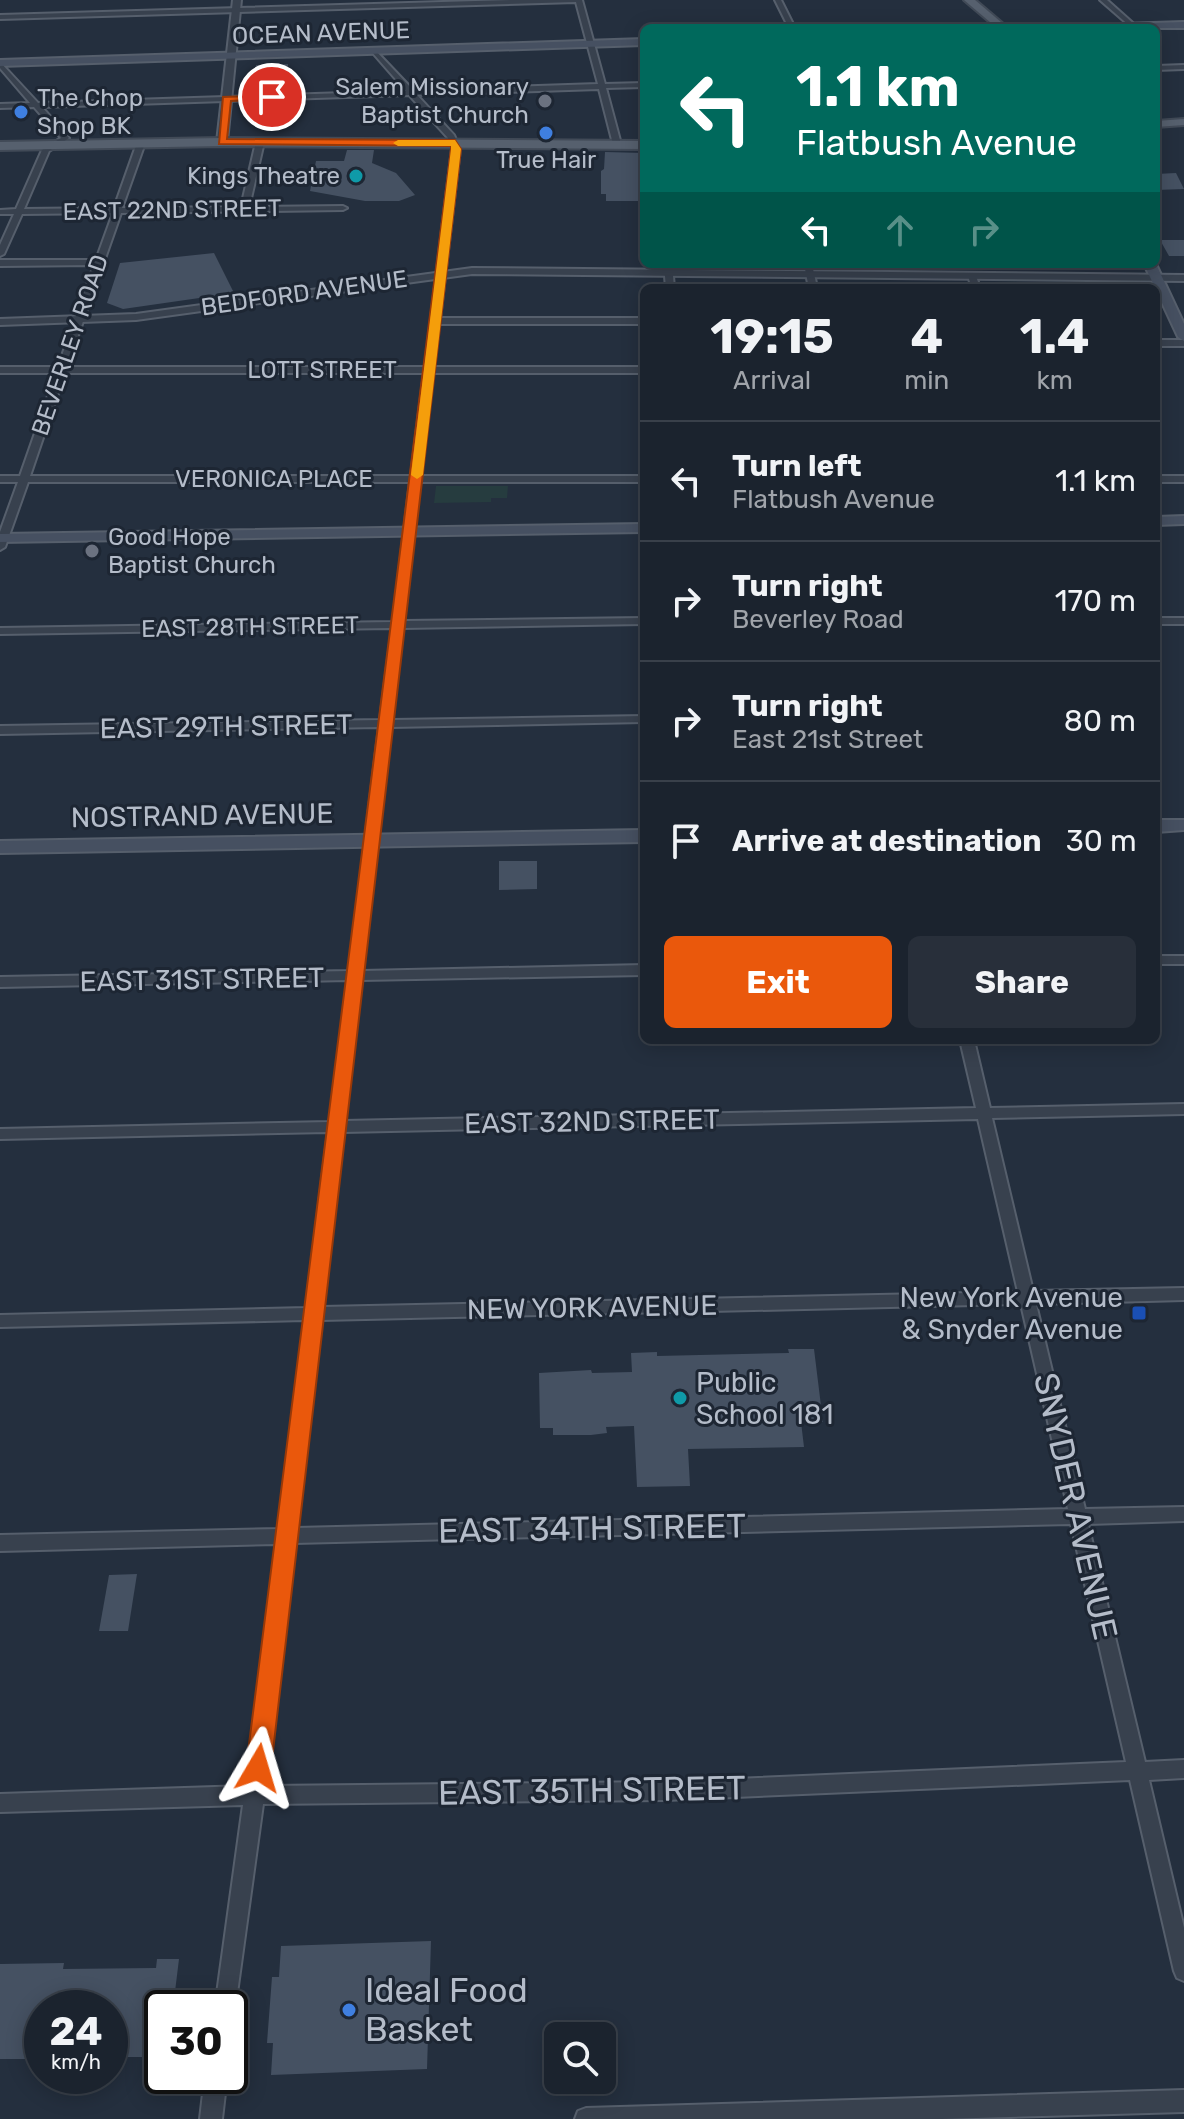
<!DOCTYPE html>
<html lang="en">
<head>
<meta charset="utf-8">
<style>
	body { margin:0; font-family:Rubik,sans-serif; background:#282f3a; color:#f1f3f6; height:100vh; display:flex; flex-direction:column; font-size:30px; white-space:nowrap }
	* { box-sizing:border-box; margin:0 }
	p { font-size:26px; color:#a0a4aa }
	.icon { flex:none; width:44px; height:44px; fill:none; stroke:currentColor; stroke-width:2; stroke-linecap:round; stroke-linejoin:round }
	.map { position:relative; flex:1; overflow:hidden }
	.details { position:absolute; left:640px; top:284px; width:520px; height:760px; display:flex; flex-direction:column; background:#1b232e; border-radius:12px; box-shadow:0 4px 20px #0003,0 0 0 2px #39404a }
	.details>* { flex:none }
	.top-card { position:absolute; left:640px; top:24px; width:520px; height:244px; border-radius:12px; box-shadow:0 4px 20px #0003,0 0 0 2px #39404a; background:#00695c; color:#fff; overflow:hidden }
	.controls { position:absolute; left:544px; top:2022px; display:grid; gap:16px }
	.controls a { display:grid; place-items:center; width:72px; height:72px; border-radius:12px; background:#1b232e; box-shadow:0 4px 20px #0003,0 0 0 2px #39404a; font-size:40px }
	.speed { position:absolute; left:24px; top:1990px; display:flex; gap:16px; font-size:40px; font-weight:700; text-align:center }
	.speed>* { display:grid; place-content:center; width:104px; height:104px; border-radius:50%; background:#1b232e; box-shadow:0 4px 20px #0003,0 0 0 2px #39404a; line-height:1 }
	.speed small { font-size:20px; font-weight:400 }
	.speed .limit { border:4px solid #111; border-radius:12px; background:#fff; color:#111 }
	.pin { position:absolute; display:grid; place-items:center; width:68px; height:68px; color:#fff; margin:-34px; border:4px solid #fff; border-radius:50%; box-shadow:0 2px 8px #0007 }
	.me { position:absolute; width:88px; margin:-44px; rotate:7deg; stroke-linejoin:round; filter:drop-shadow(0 0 6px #0008) }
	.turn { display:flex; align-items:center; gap:28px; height:168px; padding:0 24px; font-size:36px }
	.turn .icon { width:104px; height:104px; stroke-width:2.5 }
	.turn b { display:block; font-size:56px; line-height:68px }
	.lanes { display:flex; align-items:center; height:76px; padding:0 24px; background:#0003; justify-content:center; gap:40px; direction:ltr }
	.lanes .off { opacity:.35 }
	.eta { display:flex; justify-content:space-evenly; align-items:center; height:136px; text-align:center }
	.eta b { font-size:48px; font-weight:700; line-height:56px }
	.action { display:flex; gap:16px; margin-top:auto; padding:16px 24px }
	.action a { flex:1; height:92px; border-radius:12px; background:#ea580c; color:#fff; font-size:32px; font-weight:700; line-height:92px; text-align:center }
	.action a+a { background:#282f3a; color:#f1f3f6 }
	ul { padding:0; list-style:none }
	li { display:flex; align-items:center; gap:24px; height:120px; padding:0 24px; border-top:2px solid #39404a }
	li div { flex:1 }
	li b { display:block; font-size:30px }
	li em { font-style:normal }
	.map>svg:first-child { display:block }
	.green { fill:#263c3f }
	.building { fill:#455162 }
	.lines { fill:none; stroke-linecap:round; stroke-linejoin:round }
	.minor-casing { stroke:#565f6c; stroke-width:4 }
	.tertiary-casing { stroke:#565f6c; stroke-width:4 }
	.secondary-casing { stroke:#565f6c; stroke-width:4 }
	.primary-casing { stroke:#414a57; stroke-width:4 }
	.minor { fill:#38414e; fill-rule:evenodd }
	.tertiary { fill:#38414e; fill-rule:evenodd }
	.secondary { fill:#465061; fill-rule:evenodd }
	.primary { fill:#56606e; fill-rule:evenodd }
	.route { fill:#ea580c; stroke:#983908; stroke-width:2 }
	.slow { fill:#f59e0b }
	.worship-dot { fill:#6b7280; stroke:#1d2633; stroke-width:3 }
	.shop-dot { fill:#3f7fe0; stroke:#1d2633; stroke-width:3 }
	.culture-dot { fill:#0f9aa8; stroke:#1d2633; stroke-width:3 }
	.transit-dot { fill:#1a4fb4; stroke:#1d2633; stroke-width:3 }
	.labels { text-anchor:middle; stroke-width:6; stroke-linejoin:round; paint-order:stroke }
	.far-street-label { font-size:24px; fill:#b4bcc9; stroke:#1d2633 }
	.far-poi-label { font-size:24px; fill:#b4bcc9; stroke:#1d2633; text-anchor:end }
	.street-label { font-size:28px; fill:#b4bcc9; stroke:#1d2633 }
	.poi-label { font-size:28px; fill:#b4bcc9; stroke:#1d2633; text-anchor:end }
	.near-street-label { font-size:34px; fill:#b4bcc9; stroke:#1d2633 }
	.near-poi-label { font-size:34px; fill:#b4bcc9; stroke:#1d2633; text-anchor:start }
</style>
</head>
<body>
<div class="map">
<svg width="1184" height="2119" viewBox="0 0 1184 2119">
	<rect width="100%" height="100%" fill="#242f3e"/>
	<!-- green -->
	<polygon class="green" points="436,486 508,486 507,498 491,498 491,502 434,503"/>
	<!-- building -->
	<g class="building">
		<polygon points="288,64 288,92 250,93 256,65"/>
		<polygon points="347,150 374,150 372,163 396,173 415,195 399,201 365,201 310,191 316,161 344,161"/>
		<polygon points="605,152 644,153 644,201 606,201 606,194 601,194 601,171 604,169"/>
		<polygon points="1176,173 1184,189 1156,190 1156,174"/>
		<polygon points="1160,240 1184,240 1184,256 1169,256"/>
		<polygon points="214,253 234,293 123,309 107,303 120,263"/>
		<polygon points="499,861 537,861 537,889 499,890"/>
		<polygon points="788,1349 814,1349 823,1422 801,1422 804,1447 688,1449 690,1486 637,1487 634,1426 606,1427 607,1433 591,1435 553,1435 553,1428 540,1428 539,1373 591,1370 592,1373 632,1372 631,1353 657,1352 657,1356 789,1353"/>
		<polygon points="137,1574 128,1631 99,1631 109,1575"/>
		<polygon points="431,1941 427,2069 271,2075 273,2043 267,2043 272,1977 279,1977 281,1946"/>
		<polygon points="157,1959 179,1959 173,2008 162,2008 162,2057 110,2057 110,2008 42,2008 42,2059 0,2059 0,1964 64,1963 63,1969 156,1968"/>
	</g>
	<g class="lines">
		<defs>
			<g id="minor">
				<path d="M511 0H582L605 84 644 83V87L606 88 621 144 617 146 613 144 599 89 417 95 454 135 460 149 440 318H644V324H439L434 367H644V373H433L421 476H644V482H420L404 621 644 618V624L403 628 392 720 644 716V722L391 727 362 971 644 965V975L361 980 344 1121 976 1108 960 1040H974L990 1108 1184 1104V1114L992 1118 1033 1291 1184 1288V1300L1036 1304 1085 1509 1184 1507V1521L1088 1524 1145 1762 1184 1760V1778L1149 1780 1184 1928V1981L1177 1978 1174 1971 1130 1780 666 1800 263 1804 235 2008 230 2016V2008H215L243 1805 0 1812V1794L246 1786 277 1544 0 1551V1535L279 1529 305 1320 0 1327V1315L306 1308 328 1132 0 1139V1129L330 1122 348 980 0 987V977L349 971 379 727 0 734V726L380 720 392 628 0 634V628L393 622 410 482H28L5 547 0 550V532L18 482H0V476H20L56 373H0V367H58L94 265 0 266V260H96L113 213 22 214 4 254 0 256V245L14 214H0V210L16 209 42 150 61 138 34 107 0 108V104L30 103 0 68V62L38 103 406 91 372 52 374 49 413 90 598 84 576 2 0 19V15ZM409 95 448 138 452 149 425 367H67L121 213 343 210 347 208 343 206 249 207 264 142 260 140 256 142 241 207 122 208 145 143 141 141 137 143 114 208 24 209 49 151 69 138 42 107ZM65 373H424L411 476H30ZM978 1119 1018 1292 322 1307 343 1132ZM1021 1304 1068 1509 296 1528 321 1320ZM1071 1524 1126 1762 666 1782 265 1786 294 1543Z"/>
				<polygon points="775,0 781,0 795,28 789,28"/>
				<polygon points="1100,0 1107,0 1135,25 1135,27 1131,27"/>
				<polygon points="1184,65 1184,69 1156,70 1156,66"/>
				<polygon points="664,264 672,264 674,288 666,288"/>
				<polygon points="804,264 812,264 817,288 809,288"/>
				<polygon points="972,273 976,276 980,288 972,288 968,276"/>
				<rect x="1156" y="340" width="28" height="6"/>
				<rect x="1156" y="476" width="28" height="6"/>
				<rect x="1156" y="618" width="28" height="6"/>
				<rect x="1156" y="956" width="28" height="8"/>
				<polygon points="205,2076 227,2076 222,2119 200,2119"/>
				<polygon points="1184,2090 1184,2112 942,2119 575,2119 578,2111 586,2108"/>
			</g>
			<g id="tertiary">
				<polygon points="233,0 241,0 227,142 222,145 217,142"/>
				<polygon points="472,268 1184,275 1184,281 472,274 136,320 0,325 0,319 136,314"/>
			</g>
			<g id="secondary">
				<polygon points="1184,22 1184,28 1084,28 1089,25"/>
				<polygon points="644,39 644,45 0,66 0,60"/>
				<polygon points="1144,264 1156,264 1184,324 1184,341 1178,337"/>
				<polygon points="1184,516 1184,524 1156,525 1156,517"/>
				<polygon points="644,524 644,532 0,542 0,534"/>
				<polygon points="1156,820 1184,820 1184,830 1156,832"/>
				<polygon points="644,830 644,842 0,853 0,841"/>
			</g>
			<g id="primary">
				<polygon points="964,0 975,0 1008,28 997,28"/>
				<polygon points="1184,119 1184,125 1156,127 1156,121"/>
				<polygon points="222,138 644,141 644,149 222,146 0,150 0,142"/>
			</g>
		</defs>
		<!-- minor casing -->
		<use href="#minor" class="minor-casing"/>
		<!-- tertiary casing -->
		<use href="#tertiary" class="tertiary-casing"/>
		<!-- secondary casing -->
		<use href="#secondary" class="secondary-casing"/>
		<!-- primary casing -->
		<use href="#primary" class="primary-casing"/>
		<!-- minor -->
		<use href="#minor" class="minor"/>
		<!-- tertiary -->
		<use href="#tertiary" class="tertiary"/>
		<!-- secondary -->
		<use href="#secondary" class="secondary"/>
		<!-- primary -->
		<use href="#primary" class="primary"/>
	</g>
	<!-- route -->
	<polygon class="route" points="272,95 275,99 231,101 227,139 455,140 461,149 271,1768 267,1776 258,1780 249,1776 246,1768 451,149 451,146 219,144 223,97"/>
	<!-- slow -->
	<polygon class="slow" points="455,140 461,149 423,475 417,479 411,475 451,149 451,146 398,146 393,143 398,140"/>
	<!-- markers -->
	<g class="worship-dot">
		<circle cx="545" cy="101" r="8"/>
		<circle cx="92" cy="551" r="8"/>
	</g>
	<g class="shop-dot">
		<circle cx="21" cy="112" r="8"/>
		<circle cx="546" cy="133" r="8"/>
		<circle cx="349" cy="2010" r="8"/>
	</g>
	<g class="culture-dot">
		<circle cx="356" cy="176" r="8"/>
		<circle cx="680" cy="1398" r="8"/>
	</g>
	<rect class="transit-dot" x="1131" y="1305" width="16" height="16" rx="4"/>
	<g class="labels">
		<!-- far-street labels -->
		<g class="far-street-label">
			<text transform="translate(321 33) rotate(-2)" y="8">OCEAN AVENUE</text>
			<text transform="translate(172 210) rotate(-1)" y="8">EAST 22ND STREET</text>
			<text transform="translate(304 293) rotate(-8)" y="8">BEDFORD AVENUE</text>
			<text transform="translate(70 345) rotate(-71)" y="8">BEVERLEY ROAD</text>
			<text x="322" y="378">LOTT STREET</text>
			<text x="274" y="487">VERONICA PLACE</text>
			<text transform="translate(250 627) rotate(-1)" y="8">EAST 28TH STREET</text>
		</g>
		<!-- far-poi labels -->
		<g class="far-poi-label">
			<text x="529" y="95">Salem Missionary<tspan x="529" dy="28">Baptist Church</tspan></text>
			<text x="37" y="106" text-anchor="start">The Chop<tspan x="37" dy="28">Shop BK</tspan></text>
			<text x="546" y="168" text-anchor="middle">True Hair</text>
			<text x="340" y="184">Kings Theatre</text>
			<text x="108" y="545" text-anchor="start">Good Hope<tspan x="108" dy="28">Baptist Church</tspan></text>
		</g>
		<!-- street labels -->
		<g class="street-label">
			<text transform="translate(226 726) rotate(-1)" y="10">EAST 29TH STREET</text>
			<text transform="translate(202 815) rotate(-1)" y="10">NOSTRAND AVENUE</text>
			<text transform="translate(202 979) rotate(-1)" y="10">EAST 31ST STREET</text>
			<text transform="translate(592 1121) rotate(-1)" y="10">EAST 32ND STREET</text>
			<text transform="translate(592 1307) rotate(-1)" y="10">NEW YORK AVENUE</text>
		</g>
		<!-- poi labels -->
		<g class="poi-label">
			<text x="1123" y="1307">New York Avenue<tspan x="1123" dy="32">&amp; Snyder Avenue</tspan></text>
			<text x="696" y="1392" text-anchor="start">Public<tspan x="696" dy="32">School 181</tspan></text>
		</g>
		<!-- near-street labels -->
		<g class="near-street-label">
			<text transform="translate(1076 1506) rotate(77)" y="12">SNYDER AVENUE</text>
			<text transform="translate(592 1528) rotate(-1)" y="12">EAST 34TH STREET</text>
			<text transform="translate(592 1790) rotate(-1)" y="12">EAST 35TH STREET</text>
		</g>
		<!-- near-poi labels -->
		<g class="near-poi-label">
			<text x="365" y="2002">Ideal Food<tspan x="365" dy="39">Basket</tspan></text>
		</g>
	</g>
</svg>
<div class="controls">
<a><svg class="icon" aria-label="search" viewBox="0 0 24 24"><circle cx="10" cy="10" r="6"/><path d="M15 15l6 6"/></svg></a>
</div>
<div class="speed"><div>24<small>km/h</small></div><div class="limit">30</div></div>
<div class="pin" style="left:272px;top:97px;background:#d93025"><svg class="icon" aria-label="arrive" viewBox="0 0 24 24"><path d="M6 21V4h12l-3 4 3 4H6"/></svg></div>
<svg class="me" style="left:258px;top:1768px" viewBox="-20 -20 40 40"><path d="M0-17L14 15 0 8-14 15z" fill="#ea580c" stroke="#fff" stroke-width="4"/></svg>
<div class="top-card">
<div class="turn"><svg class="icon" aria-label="left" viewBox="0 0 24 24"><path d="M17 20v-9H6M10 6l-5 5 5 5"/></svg><div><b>1.1 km</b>Flatbush Avenue</div></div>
<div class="lanes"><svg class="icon" aria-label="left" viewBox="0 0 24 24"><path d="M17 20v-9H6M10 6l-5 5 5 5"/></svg><svg class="icon off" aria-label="ahead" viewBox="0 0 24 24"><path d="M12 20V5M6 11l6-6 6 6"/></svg><svg class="icon off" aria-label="right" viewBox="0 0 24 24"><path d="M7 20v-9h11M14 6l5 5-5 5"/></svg></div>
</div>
<section class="details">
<div class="eta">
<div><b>19:15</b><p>Arrival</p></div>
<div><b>4</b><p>min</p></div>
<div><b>1.4</b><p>km</p></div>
</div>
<ul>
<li><svg class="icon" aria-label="left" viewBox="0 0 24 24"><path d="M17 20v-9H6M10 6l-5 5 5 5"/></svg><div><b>Turn left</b><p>Flatbush Avenue</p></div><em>1.1 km</em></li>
<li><svg class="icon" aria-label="right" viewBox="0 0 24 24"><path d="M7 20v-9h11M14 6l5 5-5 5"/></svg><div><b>Turn right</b><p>Beverley Road</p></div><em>170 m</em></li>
<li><svg class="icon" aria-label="right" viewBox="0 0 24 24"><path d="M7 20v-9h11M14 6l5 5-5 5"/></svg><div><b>Turn right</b><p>East 21st Street</p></div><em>80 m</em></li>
<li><svg class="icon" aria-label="arrive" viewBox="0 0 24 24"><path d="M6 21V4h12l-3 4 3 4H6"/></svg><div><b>Arrive at destination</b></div><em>30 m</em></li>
</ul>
<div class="action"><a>Exit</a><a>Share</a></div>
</section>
</div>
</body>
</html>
